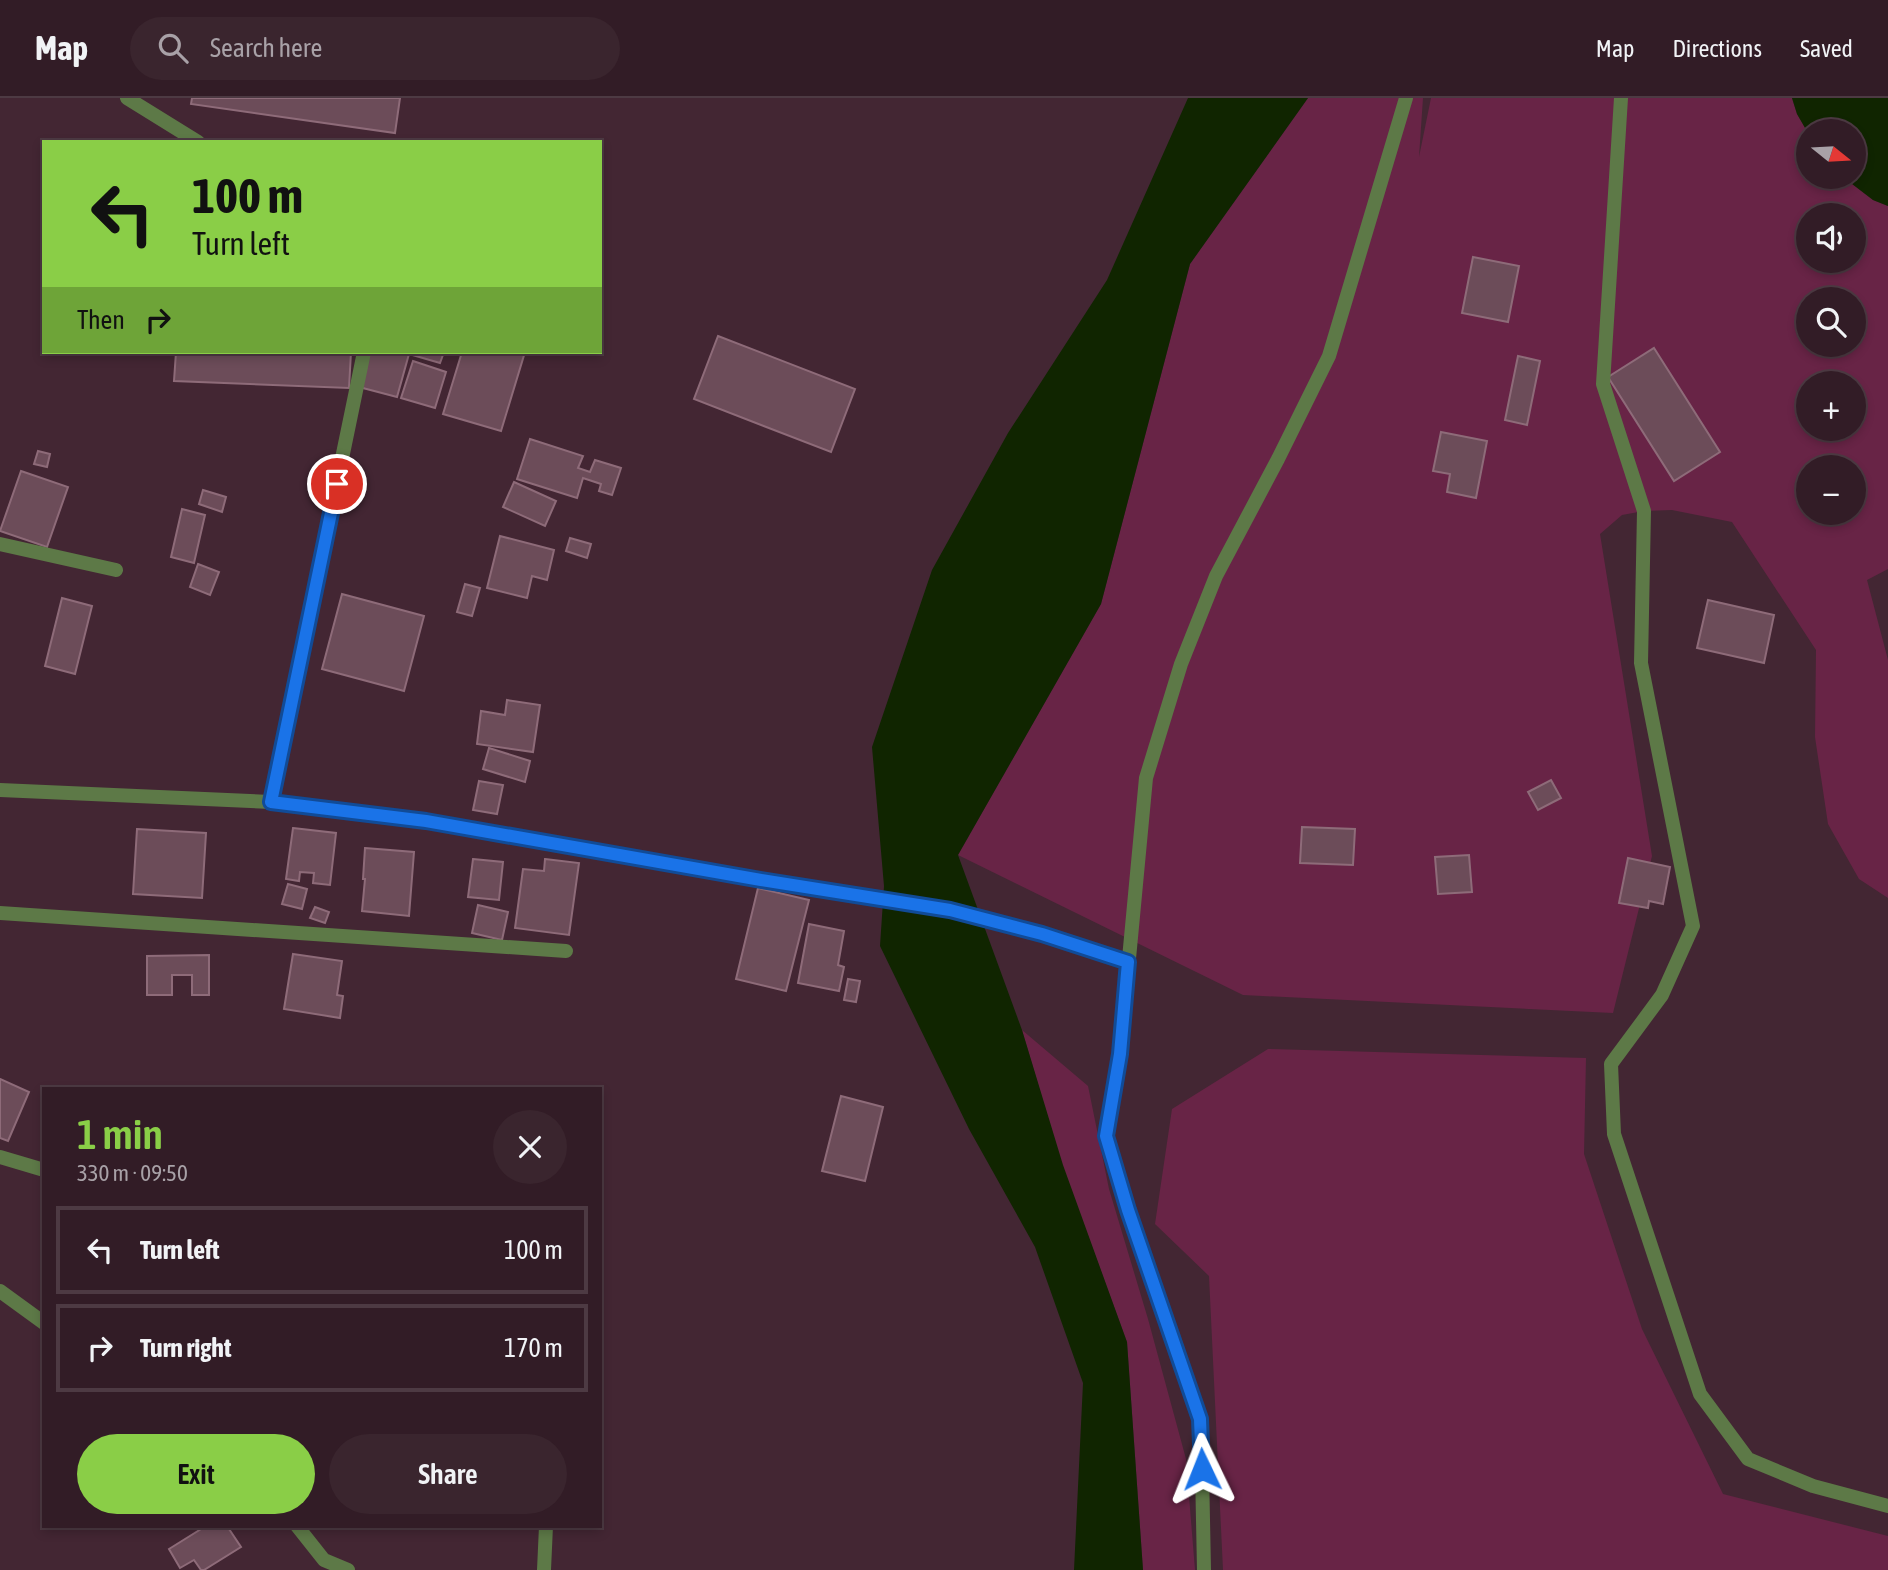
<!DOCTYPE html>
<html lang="en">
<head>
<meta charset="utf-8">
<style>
	body { margin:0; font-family:"Asap Condensed",sans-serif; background:#3a252e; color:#f1f3f6; height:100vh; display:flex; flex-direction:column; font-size:26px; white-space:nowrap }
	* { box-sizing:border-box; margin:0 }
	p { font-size:23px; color:#a8a1a7 }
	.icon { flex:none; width:38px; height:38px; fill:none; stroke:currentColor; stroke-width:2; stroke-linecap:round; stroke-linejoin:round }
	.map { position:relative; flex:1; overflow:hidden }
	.drawer { position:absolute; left:42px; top:989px; width:560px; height:441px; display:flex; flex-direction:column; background:#321c26; border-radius:0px; box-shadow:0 4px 10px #0003,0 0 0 2px #4d3a43 }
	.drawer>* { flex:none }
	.top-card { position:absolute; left:42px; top:42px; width:560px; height:214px; border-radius:0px; box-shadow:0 4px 10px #0003,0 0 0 2px #4d3a43; background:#8ace47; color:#111; overflow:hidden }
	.needle { width:46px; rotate:108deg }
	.buttons { position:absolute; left:1796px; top:21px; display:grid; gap:14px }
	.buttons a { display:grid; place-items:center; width:70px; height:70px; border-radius:50%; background:#321c26; box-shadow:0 4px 10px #0003,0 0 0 2px #4d3a43; font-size:35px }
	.pin { position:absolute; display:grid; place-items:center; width:60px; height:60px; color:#fff; margin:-30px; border:4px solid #fff; border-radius:50%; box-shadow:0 2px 7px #0007 }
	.me { position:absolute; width:77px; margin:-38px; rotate:358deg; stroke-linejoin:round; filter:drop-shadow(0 0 5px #0008) }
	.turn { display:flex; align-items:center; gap:24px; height:147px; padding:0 35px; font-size:32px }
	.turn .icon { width:91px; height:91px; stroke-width:2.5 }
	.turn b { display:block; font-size:49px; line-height:60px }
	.then { display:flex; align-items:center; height:66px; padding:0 35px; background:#0003; gap:14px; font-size:26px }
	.round { display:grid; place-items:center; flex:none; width:74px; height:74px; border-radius:37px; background:#3a252e }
	.overview { display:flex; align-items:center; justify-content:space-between; height:119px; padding:0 35px }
	h1 { font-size:42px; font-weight:600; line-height:52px; color:#8ace47 }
	.button { display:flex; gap:14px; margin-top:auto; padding:14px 35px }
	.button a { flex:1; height:80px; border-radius:42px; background:#8ace47; color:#111; font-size:28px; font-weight:600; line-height:80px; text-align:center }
	.button a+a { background:#3a252e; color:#f1f3f6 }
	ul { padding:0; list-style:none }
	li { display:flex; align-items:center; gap:21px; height:88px; margin:0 14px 10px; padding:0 21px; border:4px solid #4d3a43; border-radius:0px }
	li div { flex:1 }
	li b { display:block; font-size:26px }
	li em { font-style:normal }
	header { display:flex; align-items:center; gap:42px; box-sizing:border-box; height:98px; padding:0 35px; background:#321c26; border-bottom:2px solid #4d3a43 }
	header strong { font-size:33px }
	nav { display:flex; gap:38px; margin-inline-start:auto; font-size:24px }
	.search { width:490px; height:63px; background:#3a252e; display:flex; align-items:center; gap:18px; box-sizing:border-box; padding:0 24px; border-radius:38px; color:#a8a1a7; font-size:26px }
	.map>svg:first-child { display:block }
	.green { fill:#682446; fill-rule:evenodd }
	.water { fill:#102500 }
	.building { fill:#6c4c59; stroke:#8e6b79; stroke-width:2 }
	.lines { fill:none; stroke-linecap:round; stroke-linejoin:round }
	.service { stroke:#5d7947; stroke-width:14 }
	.minor { stroke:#5d7947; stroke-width:14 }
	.route-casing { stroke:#114b97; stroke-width:18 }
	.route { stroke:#1a73e8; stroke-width:12 }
</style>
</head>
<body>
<header>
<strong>Map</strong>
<div class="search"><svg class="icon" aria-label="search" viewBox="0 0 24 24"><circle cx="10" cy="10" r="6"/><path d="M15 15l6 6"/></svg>Search here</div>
<nav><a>Map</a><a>Directions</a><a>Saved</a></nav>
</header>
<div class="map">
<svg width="1888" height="1472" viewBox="0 0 1888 1472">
	<rect width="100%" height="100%" fill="#432633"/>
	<!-- green -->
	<g class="green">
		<path d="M1308 0H1423L1419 59 1431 0H1792L1797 16 1808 35V79H1843L1873 102 1888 108V471L1867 482 1888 562V800L1859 781 1828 726 1815 639 1816 552 1732 424 1672 412 1644 413 1622 417 1600 436 1652 758 1613 915 1243 897 958 757 1101 506 1190 166ZM1808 117H1853V163H1808ZM1808 201H1853V247H1808ZM1808 285H1853V331H1808ZM1808 369H1853V415H1808Z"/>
		<polygon points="1022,932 1088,988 1109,1091 1148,1221 1186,1361 1195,1472 1143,1472 1127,1244 1062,1067"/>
		<polygon points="1268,951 1586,960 1584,1056 1642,1231 1723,1396 1888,1438 1888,1472 1223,1472 1209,1178 1155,1126 1172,1011"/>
	</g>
	<!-- water -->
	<g class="water">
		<polygon points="1188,0 1308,0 1190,166 1101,506 958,757 1022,932 1063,1067 1127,1244 1143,1472 1074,1472 1083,1285 1035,1149 969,1031 880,848 884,788 872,649 932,472 1008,335 1107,182"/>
		<polygon points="1792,0 1888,0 1888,108 1873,102 1843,79 1853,79 1853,33 1808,35 1797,16"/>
	</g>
	<!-- building -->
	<g class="building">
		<polygon points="192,0 400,0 395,35 191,6"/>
		<polygon points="1473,159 1519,168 1508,224 1462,215"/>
		<polygon points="718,238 855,291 831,354 694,301"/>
		<polygon points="1654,250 1720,354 1674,383 1608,279"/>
		<polygon points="176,254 351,254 349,290 174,283"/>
		<polygon points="369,254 444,254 440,265 409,256 397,299 359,289"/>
		<polygon points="462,254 525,254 501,333 443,316"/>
		<polygon points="1518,258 1540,263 1527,327 1505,322"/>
		<polygon points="413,263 446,274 435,310 401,300"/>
		<polygon points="1441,334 1487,343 1476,400 1447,394 1450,376 1433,373"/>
		<polygon points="530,341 583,358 578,370 590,374 595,362 621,370 612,397 599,393 601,386 583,380 577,400 517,381"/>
		<polygon points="38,353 50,356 47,369 34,366"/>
		<polygon points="21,373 68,389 47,449 0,433"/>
		<polygon points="514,384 556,403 545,428 503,409"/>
		<polygon points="203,392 226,399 222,414 199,406"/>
		<polygon points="182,411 205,417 194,465 171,459"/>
		<polygon points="500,438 554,452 547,482 532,478 527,500 487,490"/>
		<polygon points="570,440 591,446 587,460 566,453"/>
		<polygon points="198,466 219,474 210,497 190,489"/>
		<polygon points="465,486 480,490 472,518 457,514"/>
		<polygon points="342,496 424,518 404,593 322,571"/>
		<polygon points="62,500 92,508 75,576 45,568"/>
		<polygon points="1708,502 1774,517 1764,565 1697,550"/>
		<polygon points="507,602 540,607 533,654 477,646 481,613 505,617"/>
		<polygon points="489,650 530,663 525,684 483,671"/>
		<polygon points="1551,682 1561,700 1538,712 1528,694"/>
		<polygon points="479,683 503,687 497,716 473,712"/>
		<polygon points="1302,729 1355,731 1353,767 1300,765"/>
		<polygon points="293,730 336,735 330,787 313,785 314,775 300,774 299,783 286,781"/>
		<polygon points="137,731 206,735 202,800 133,796"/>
		<polygon points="365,750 414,754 409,818 362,813 365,781 363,781"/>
		<polygon points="1469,757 1472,794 1438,796 1435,759"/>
		<polygon points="1628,760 1670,769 1663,806 1649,803 1648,810 1619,805"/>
		<polygon points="473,761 503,764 499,802 468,799"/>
		<polygon points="545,761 579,765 569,837 515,830 523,771 544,773"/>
		<polygon points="288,786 307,791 302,811 282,806"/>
		<polygon points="758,790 809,802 786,893 736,881"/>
		<polygon points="478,807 508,814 502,842 472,835"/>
		<polygon points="315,809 329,814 325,825 310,820"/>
		<polygon points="809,826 844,833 838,867 844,869 839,893 798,885"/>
		<polygon points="293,856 342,863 337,897 343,898 340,920 284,911"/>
		<polygon points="209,857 209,897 192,897 192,877 172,877 172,897 147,897 147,858"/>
		<polygon points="848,881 860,883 856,904 844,902"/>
		<polygon points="0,981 29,994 8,1043 0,1040"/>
		<polygon points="841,998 883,1009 865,1083 822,1073"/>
		<polygon points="206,1428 227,1428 241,1449 204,1472 201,1472 194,1462 180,1470 169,1451"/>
	</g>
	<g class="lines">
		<!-- service -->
		<polyline class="service" points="0,446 116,472"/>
		<!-- minor -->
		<g class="minor">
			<polyline points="127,0 198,44"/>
			<polyline points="1621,0 1603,286 1644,413 1641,565 1693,828 1662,897 1611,966 1614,1036 1700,1296 1748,1361 1813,1388 1888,1408"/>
			<polyline points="0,692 271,704 426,723 761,782 950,812 1042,836 1128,864"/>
			<polyline points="271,704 364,254"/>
			<polyline points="0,815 566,853"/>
			<polyline points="0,1059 44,1072"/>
			<polyline points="0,1193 44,1225"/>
			<polyline points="297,1428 324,1462 348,1472"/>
			<polyline points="544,1472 546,1428"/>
			<polyline points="1204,1472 1201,1321 1128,1113 1106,1038 1120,956 1146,680 1181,566 1216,478 1278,361 1329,258 1406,0"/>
		</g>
	</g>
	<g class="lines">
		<defs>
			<polyline id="route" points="337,386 271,704 426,723 761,782 950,812 1042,836 1128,864 1120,956 1106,1038 1128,1112 1200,1321 1202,1371"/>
		</defs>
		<!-- route casing -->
		<use href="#route" class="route-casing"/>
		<!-- route -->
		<use href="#route" class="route"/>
	</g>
</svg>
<div class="buttons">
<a><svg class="needle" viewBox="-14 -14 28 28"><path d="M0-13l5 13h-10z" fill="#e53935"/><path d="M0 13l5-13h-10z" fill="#a8a1a7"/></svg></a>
<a><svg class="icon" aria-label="sound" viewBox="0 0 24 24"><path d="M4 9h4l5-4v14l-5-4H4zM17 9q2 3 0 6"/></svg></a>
<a><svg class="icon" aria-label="search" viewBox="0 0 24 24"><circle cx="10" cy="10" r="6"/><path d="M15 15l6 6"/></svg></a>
<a>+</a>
<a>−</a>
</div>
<div class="pin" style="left:337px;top:386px;background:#d93025"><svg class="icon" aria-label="arrive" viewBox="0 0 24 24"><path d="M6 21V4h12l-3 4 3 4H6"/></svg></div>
<svg class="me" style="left:1202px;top:1371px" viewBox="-20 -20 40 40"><path d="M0-17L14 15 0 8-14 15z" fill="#1a73e8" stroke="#fff" stroke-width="4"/></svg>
<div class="top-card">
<div class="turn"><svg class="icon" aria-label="left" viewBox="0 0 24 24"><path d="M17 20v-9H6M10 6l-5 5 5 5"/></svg><div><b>100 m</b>Turn left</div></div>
<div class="then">Then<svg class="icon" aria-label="right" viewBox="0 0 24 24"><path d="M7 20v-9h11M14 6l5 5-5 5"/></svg></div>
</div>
<section class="drawer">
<div class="overview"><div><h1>1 min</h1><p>330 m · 09:50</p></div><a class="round"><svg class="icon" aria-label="close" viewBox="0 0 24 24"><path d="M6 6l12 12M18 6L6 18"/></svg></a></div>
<ul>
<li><svg class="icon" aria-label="left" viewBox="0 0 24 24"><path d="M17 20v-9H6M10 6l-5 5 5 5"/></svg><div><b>Turn left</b></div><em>100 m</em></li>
<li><svg class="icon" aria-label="right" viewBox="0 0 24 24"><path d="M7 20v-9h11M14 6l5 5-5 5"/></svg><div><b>Turn right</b></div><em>170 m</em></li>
</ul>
<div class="button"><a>Exit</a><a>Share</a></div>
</section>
</div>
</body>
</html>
